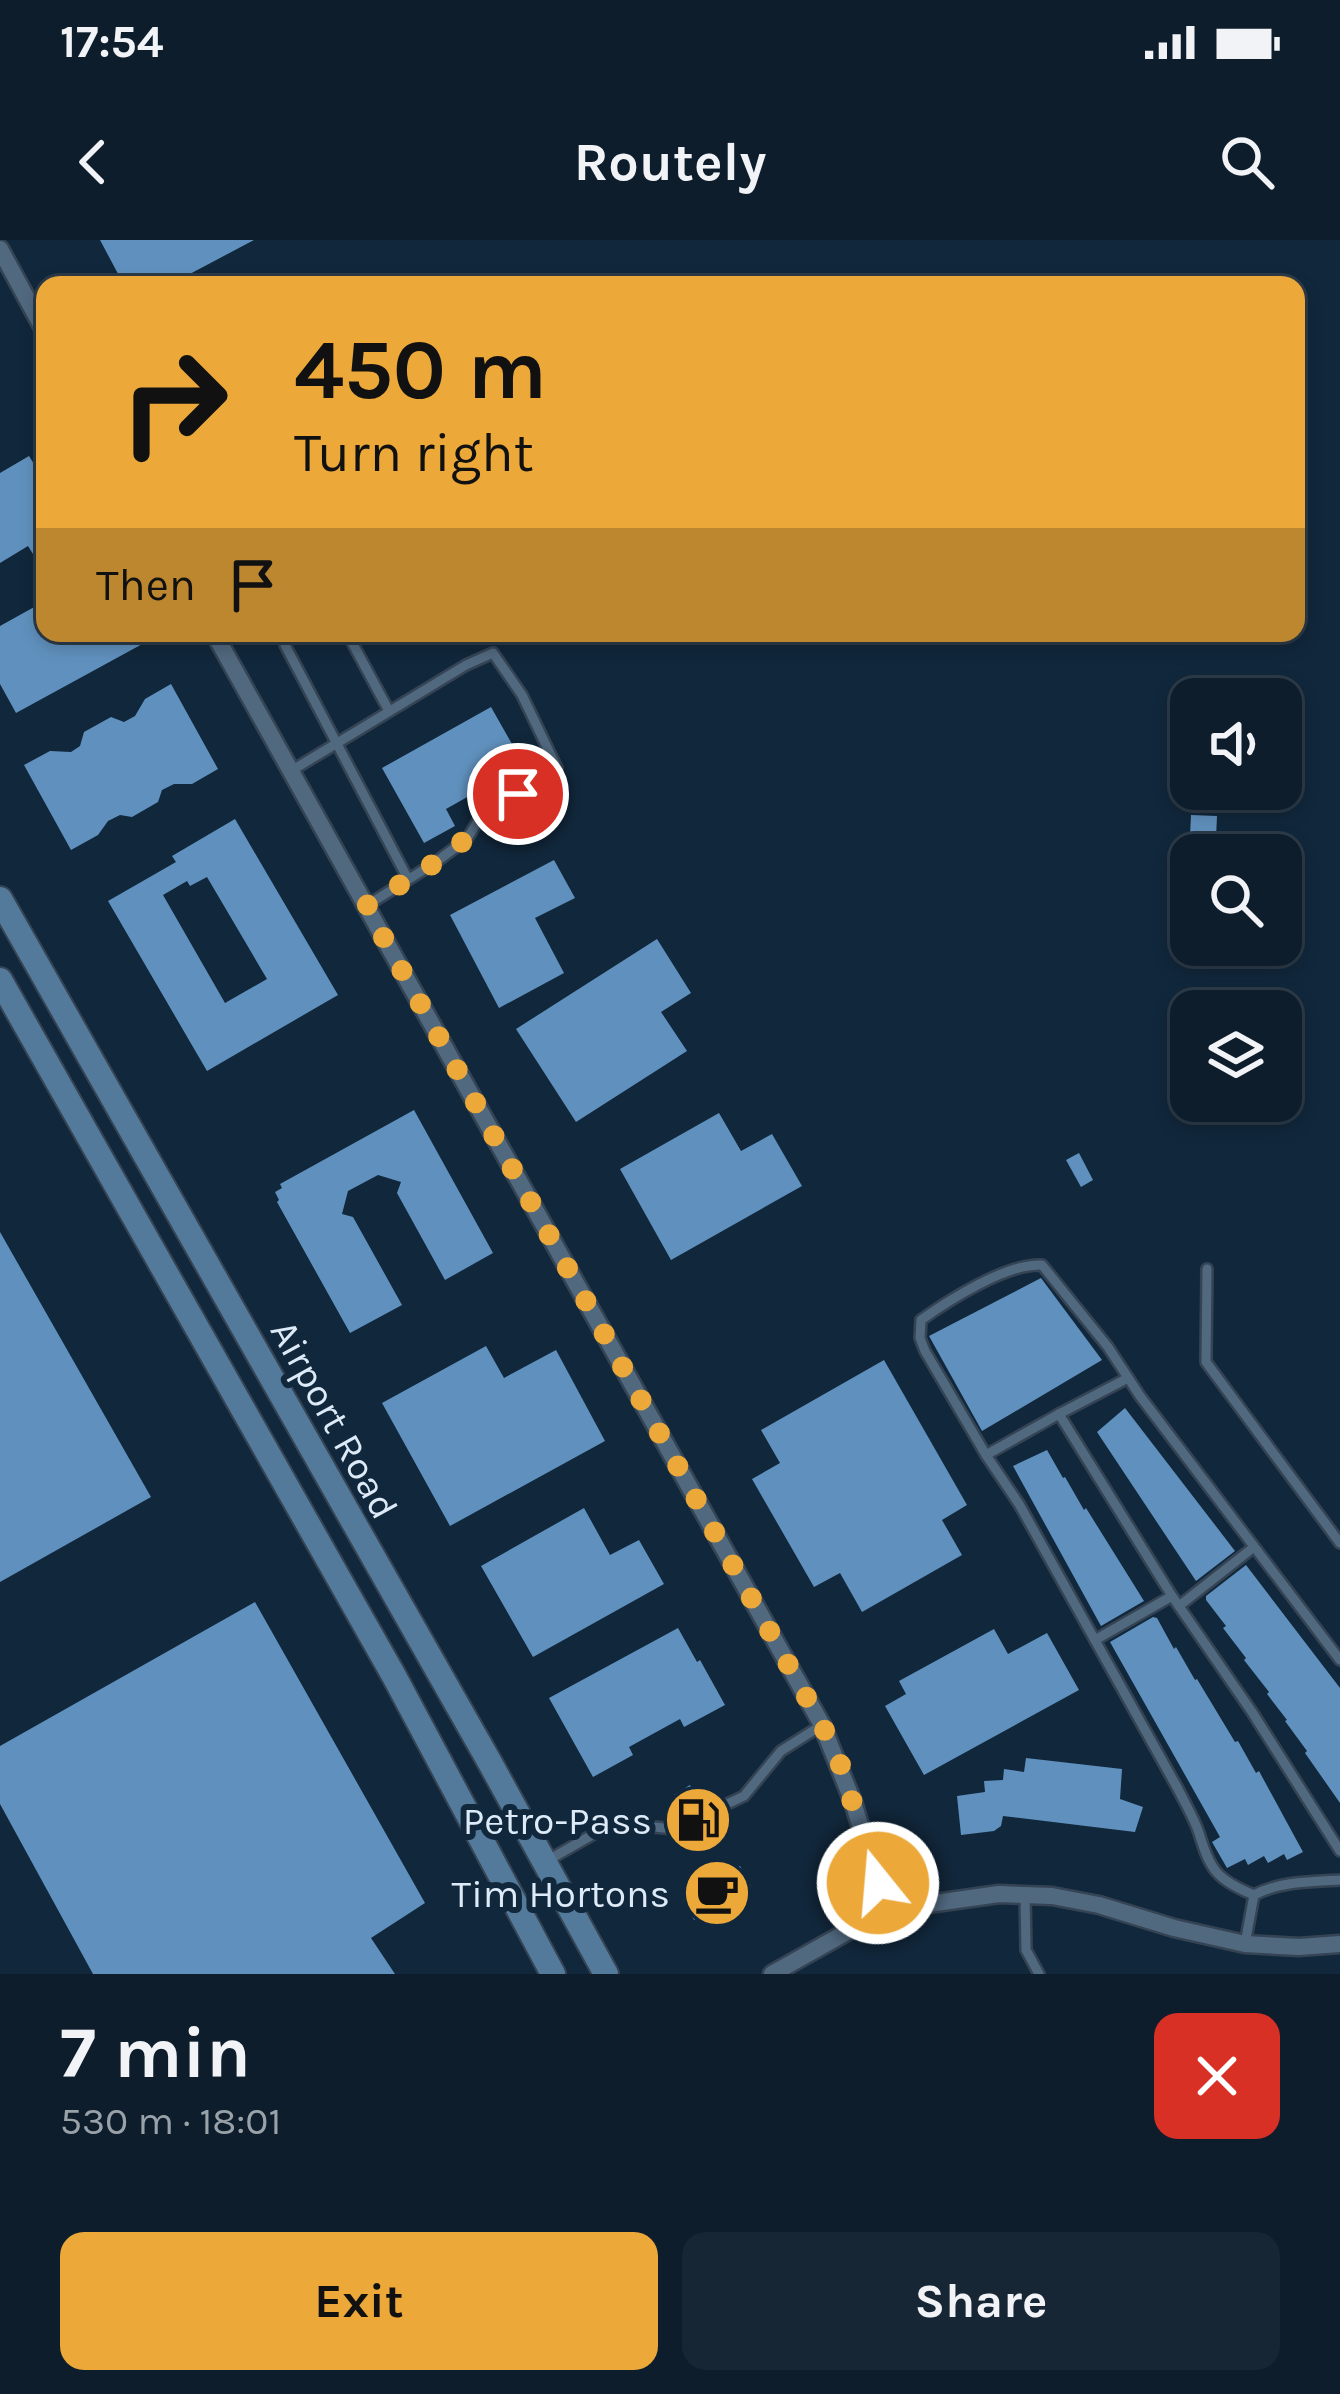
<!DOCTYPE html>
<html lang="en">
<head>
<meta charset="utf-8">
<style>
	body { margin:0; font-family:Karla,sans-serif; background:#162634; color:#f1f3f6; height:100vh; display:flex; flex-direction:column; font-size:45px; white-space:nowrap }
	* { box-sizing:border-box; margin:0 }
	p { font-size:39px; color:#9aa2a9 }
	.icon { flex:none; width:66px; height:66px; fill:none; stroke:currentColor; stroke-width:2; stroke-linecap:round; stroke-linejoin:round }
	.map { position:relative; height:1734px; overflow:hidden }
	.panel { display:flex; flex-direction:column; background:#0d1d2c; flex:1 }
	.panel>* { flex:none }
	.hud { position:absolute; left:36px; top:36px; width:1269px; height:366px; border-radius:24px; box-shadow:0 6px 18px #0003,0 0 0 3px #2d3b48; background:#eca93a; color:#111; overflow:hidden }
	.controls { position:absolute; left:1170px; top:438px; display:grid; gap:24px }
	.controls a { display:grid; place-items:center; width:132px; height:132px; border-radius:24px; background:#0d1d2c; box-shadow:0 6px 18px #0003,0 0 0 3px #2d3b48; font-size:60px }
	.pin { position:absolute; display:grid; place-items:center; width:102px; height:102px; color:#fff; margin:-51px; border:6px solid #fff; border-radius:50%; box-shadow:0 3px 12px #0007 }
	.me { position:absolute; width:132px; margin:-66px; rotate:343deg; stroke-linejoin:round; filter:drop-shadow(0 0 9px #0008) }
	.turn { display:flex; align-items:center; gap:42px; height:252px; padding:0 60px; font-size:54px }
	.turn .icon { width:156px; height:156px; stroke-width:2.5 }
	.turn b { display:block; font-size:84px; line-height:102px }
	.then { display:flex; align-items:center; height:114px; padding:0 60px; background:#0003; gap:24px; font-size:45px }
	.round { display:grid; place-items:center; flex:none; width:126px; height:126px; border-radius:24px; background:#162634 }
	.summary { display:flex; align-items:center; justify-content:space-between; height:204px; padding:0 60px }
	h1 { font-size:72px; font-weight:700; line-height:90px }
	.button { display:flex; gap:24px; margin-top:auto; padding:24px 60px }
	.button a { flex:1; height:138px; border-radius:24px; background:#eca93a; color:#111; font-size:48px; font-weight:700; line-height:138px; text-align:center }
	.button a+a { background:#162634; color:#f1f3f6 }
	.status { display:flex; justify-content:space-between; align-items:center; height:84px; padding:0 60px; background:#0d1d2c; direction:ltr }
	.status svg { height:33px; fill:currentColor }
	header { display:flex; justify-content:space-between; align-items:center; height:156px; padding:0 60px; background:#0d1d2c; font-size:54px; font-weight:700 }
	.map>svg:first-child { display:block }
	.building { fill:#6091be; fill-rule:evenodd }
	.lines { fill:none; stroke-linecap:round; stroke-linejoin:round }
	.lane-casing { stroke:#354454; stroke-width:14 }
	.street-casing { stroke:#354454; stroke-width:21 }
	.secondary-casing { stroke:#354454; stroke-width:28 }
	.lane { stroke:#51697f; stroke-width:9 }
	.street { stroke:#51697f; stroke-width:16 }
	.secondary { stroke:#547a9b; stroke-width:24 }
	.route { stroke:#eca93a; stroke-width:21; stroke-dasharray:0 37.8 }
	.labels { text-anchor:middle; stroke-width:12; stroke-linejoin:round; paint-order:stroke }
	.street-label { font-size:39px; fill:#ddeaf7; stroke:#11273b }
	.poi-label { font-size:39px; fill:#ddeaf7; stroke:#11273b; text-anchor:end }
</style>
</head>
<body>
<div class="status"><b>17:54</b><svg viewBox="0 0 49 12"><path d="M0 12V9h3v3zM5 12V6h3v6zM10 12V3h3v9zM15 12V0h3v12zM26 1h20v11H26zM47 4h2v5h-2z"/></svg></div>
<header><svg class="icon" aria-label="back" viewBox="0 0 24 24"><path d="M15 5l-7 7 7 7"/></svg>Routely<svg class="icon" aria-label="search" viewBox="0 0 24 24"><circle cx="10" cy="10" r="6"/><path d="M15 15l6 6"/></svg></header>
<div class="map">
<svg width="1340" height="1734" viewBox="0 0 1340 1734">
	<rect width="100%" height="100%" fill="#11273b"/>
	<!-- building -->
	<g class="building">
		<polygon points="100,0 254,0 169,45 124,45"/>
		<polygon points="29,216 45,242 45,308 33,314 28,306 0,323 0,233"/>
		<polygon points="45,361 45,393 141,393 146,402 16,473 0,444 0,386"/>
		<polygon points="171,444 218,529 192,544 174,544 162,550 158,562 132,577 120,575 108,581 98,595 71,610 24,525 50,511 71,512 80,506 84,492 111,477 124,482 135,476 145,459"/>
		<polygon points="491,467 524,525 446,569 455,586 424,603 382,528"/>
		<polygon points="1191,575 1217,576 1216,598 1190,596"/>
		<path d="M235 579 338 755 207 831 108 661 176 622 172 616ZM207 637 267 739 225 763 163 655 187 641 190 646Z"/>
		<polygon points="554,620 575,658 535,678 564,733 499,768 450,675"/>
		<polygon points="657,699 691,753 661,772 687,811 576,882 516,789"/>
		<polygon points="414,870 493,1013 445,1040 397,953 401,942 378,935 348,951 342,974 353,977 402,1065 350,1093 277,962 279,960 275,952 282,948 280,944"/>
		<polygon points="719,873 741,911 772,894 802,946 671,1020 620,929"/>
		<polygon points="1079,913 1093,940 1081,947 1066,920"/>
		<polygon points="0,992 151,1257 0,1342"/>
		<polygon points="1041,1038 1102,1120 982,1191 929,1096"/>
		<polygon points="486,1106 504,1138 556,1110 605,1201 450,1286 382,1163"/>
		<polygon points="884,1120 967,1265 942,1280 962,1315 862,1372 840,1333 814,1347 752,1239 780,1223 761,1190"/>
		<polygon points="1125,1168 1235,1311 1196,1341 1097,1192"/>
		<polygon points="1047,1210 1063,1238 1065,1237 1084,1270 1086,1268 1144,1361 1101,1386 1013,1226"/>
		<polygon points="584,1268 610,1315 639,1300 664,1344 533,1417 481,1326"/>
		<polygon points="1246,1325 1340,1448 1340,1563 1305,1513 1307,1511 1285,1481 1287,1480 1267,1454 1269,1452 1244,1420 1246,1418 1223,1388 1226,1386 1206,1360 1206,1356"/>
		<polygon points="255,1362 425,1663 371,1698 395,1734 93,1734 0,1564 0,1506"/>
		<polygon points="1153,1377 1157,1378 1174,1409 1176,1407 1195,1440 1197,1439 1235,1502 1238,1501 1256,1533 1259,1531 1303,1612 1287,1620 1284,1614 1268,1623 1264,1616 1248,1625 1245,1619 1227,1628 1212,1602 1220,1597 1110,1402"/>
		<polygon points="678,1388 697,1422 700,1420 725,1465 684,1487 680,1479 629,1507 633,1515 593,1537 549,1458"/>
		<polygon points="994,1389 1008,1414 1047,1393 1079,1450 924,1535 885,1466 906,1454 899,1441"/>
		<polygon points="1026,1518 1122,1529 1120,1559 1143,1567 1135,1592 1003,1576 1001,1586 994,1591 961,1595 957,1556 985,1552 984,1541 1003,1540 1004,1529 1024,1532"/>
		<polygon points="690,1545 702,1566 697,1572 698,1579 704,1583 711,1582 719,1597 703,1606 694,1590 698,1584 697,1577 691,1573 685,1574 674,1555"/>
		<polygon points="740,1626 751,1646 694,1680 683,1660"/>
	</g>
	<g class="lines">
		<defs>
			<g id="lane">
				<polyline points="347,393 389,471"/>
				<polyline points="285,405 408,639"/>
				<polyline points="291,531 466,425 493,413 522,455 557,528 479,579 467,599 433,624 366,666"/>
				<polyline points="1207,1029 1206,1122 1340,1303"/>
				<polyline points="1059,1174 1128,1138"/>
				<polyline points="986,1215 1059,1174 1172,1356 1252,1472 1340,1611"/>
				<polyline points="1179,1366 1254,1307"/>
				<polyline points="1095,1400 1172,1356"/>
				<polyline points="706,1574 744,1556 781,1511 822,1485"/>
				<polyline points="545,1622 613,1583 674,1589 689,1582"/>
				<polyline points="1025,1655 1026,1710 1039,1734"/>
				<path d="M1254 1655C1217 1640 1210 1630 1199 1593 1194 1578 1185 1563 1178 1549L1019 1264 986 1215 925 1111 920 1098 921 1080C949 1060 1007 1023 1042 1025L1108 1107 1140 1156 1340 1420"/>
				<path d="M1245 1704 1254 1655C1281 1641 1310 1642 1340 1640"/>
			</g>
			<g id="street">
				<polyline points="0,9 45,92"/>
				<polyline points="214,393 822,1485 853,1562 886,1670"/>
				<polyline points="772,1734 886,1670 999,1654 1052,1656 1099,1665 1174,1688 1245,1704 1299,1707 1340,1704"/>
			</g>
			<g id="secondary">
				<polyline points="0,659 489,1521 606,1734"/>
				<polyline points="0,740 394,1436 553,1734"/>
			</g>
		</defs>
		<!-- lane casing -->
		<use href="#lane" class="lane-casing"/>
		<!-- street casing -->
		<use href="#street" class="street-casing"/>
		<!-- secondary casing -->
		<use href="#secondary" class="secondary-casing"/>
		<!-- lane -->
		<use href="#lane" class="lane"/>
		<!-- street -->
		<use href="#street" class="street"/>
		<!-- secondary -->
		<use href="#secondary" class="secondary"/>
	</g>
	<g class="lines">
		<!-- route -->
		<polyline class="route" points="518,554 479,579 466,599 433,624 366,666 822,1485 839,1520 878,1643"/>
	</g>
	<!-- icons -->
	<defs>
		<symbol id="fuel-disc" viewBox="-11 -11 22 22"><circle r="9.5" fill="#eca93a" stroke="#11273b"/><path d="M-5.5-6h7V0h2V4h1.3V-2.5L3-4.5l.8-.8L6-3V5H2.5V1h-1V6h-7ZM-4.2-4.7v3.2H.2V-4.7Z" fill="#111"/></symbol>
		<symbol id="cafe-disc" viewBox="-11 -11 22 22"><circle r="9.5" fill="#eca93a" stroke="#11273b"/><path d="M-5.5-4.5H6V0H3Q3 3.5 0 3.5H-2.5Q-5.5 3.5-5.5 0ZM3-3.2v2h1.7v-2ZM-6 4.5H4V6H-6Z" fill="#111"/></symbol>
	</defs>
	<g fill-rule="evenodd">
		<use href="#fuel-disc" x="660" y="1542" width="76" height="76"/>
		<use href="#cafe-disc" x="679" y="1615" width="76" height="76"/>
	</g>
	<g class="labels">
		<!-- street labels -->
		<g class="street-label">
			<text transform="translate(335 1179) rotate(61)" y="14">Airport Road</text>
		</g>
		<!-- poi labels -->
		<g class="poi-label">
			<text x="652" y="1594">Petro-Pass</text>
			<text x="670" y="1667">Tim Hortons</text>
		</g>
	</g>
</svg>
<div class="controls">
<a><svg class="icon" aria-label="sound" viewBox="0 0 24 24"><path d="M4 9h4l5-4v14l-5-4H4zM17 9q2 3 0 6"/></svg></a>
<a><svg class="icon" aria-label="search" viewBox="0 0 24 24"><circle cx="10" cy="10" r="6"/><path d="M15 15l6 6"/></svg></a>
<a><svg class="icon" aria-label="layers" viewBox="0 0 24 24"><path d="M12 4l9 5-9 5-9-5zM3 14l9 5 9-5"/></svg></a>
</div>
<div class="pin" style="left:518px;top:554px;background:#d93025"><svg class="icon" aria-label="arrive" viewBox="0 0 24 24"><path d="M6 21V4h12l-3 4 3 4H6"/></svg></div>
<svg class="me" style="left:878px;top:1643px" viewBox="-20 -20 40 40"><circle r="17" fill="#eca93a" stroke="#fff" stroke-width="3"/><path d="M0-11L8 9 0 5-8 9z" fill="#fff"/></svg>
<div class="hud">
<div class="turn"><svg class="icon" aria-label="right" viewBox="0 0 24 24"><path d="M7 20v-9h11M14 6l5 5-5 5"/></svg><div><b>450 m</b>Turn right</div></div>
<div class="then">Then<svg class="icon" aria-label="arrive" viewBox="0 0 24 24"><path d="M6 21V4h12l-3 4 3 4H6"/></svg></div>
</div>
</div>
<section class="panel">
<div class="summary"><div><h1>7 min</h1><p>530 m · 18:01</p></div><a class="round" style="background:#d93025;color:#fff"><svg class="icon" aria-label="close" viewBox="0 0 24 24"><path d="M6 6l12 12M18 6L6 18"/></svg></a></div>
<div class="button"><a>Exit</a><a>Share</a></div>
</section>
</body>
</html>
